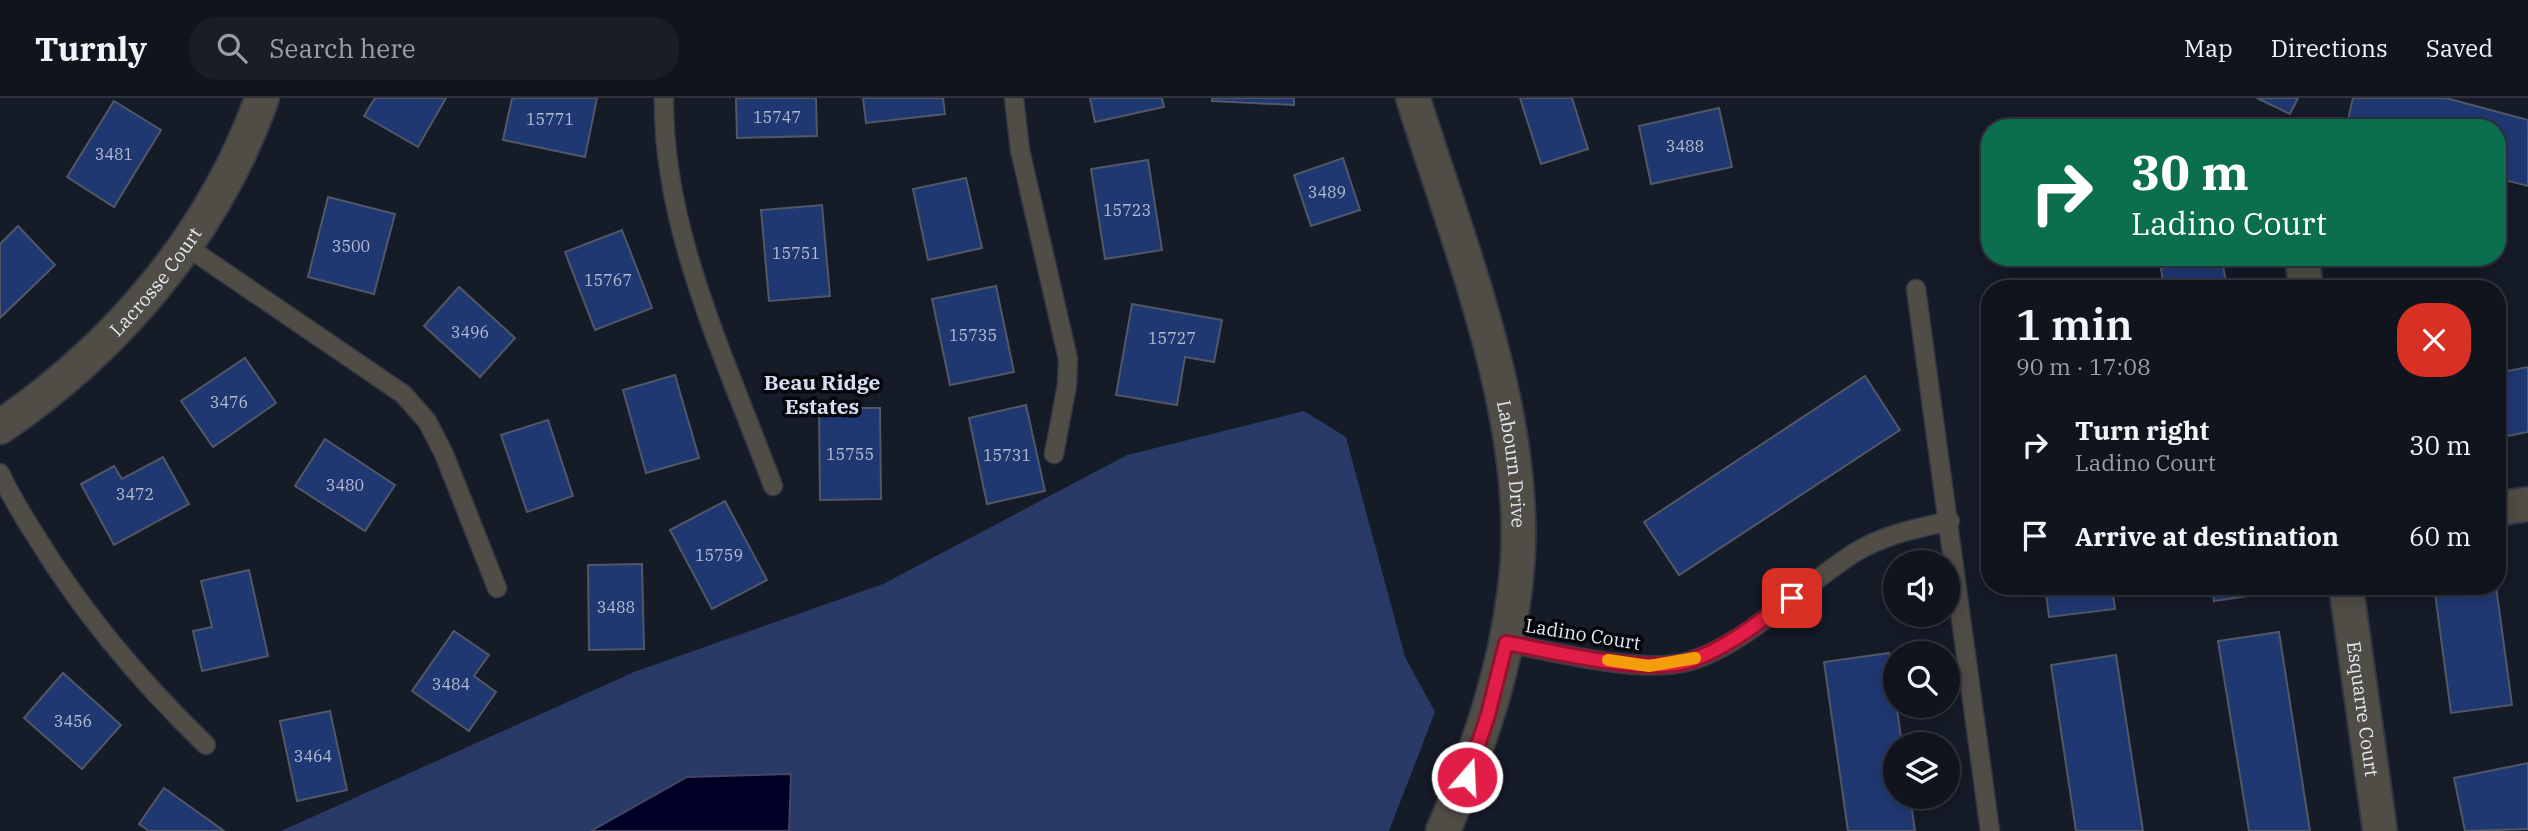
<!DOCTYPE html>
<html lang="en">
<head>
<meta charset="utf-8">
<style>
	body { margin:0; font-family:"IBM Plex Serif",serif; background:#191d26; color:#f1f3f6; height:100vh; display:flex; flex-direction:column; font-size:26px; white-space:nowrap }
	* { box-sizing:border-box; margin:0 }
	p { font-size:23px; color:#9c9ea4 }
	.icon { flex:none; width:38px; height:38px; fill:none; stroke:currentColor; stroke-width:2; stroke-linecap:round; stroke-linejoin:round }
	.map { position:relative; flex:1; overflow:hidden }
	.drawer { position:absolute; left:1981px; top:182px; width:525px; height:315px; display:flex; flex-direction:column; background:#10141d; border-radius:28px; box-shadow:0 4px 18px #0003,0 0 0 2px #30333b }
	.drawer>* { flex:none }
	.banner { position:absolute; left:1981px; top:21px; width:525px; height:147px; border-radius:28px; box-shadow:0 4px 18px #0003,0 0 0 2px #30333b; background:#0b6e4f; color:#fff; overflow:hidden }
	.fabs { position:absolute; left:1883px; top:452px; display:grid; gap:14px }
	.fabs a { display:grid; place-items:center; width:77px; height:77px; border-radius:50%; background:#10141d; box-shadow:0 4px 18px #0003,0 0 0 2px #30333b; font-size:35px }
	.pin { position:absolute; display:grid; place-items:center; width:60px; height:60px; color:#fff; margin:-30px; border-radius:14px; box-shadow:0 4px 10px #0006 }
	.me { position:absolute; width:77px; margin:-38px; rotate:19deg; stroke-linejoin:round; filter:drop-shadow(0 0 5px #0008) }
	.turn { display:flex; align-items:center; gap:24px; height:147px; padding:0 35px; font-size:32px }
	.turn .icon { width:91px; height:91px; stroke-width:2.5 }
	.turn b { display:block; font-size:49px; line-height:60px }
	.round { display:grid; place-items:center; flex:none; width:74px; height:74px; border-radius:28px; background:#191d26 }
	.headline { display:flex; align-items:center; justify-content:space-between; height:119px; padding:0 35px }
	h1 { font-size:42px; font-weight:600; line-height:52px }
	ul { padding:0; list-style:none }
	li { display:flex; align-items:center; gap:21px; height:91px; padding:0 35px }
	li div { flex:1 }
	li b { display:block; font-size:26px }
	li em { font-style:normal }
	header { display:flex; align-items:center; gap:42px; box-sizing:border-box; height:98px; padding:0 35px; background:#10141d; border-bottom:2px solid #30333b }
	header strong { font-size:33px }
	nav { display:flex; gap:38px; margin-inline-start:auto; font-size:24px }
	.search { width:490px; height:63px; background:#191d26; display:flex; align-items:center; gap:18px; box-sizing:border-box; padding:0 24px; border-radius:28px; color:#9c9ea4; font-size:26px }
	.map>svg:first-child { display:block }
	.green { fill:#283a65 }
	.water { fill:#000027; stroke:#444664; stroke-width:2 }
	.building { fill:#203872; stroke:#505766; stroke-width:2 }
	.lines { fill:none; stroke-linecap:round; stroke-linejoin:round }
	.service-casing { stroke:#323843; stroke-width:21 }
	.minor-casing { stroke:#323843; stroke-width:37 }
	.service { stroke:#504d46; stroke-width:18 }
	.minor { stroke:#504d46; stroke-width:33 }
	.route-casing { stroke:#92132f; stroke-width:18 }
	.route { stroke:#e11d48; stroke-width:12 }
	.slow { stroke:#f59e0b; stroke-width:12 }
	.labels { text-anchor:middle; stroke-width:7; stroke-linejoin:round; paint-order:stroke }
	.number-label { font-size:16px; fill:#b3bcd1 }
	.street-label { font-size:19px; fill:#e4e8f1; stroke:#04060b }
	.neighbourhood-label { font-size:21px; font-weight:bold; fill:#d5def1; stroke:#04060b }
</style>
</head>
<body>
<header>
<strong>Turnly</strong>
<div class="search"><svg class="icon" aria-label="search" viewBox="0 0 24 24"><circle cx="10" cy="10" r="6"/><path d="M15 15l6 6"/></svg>Search here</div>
<nav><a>Map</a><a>Directions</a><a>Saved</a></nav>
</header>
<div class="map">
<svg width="2528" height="733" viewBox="0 0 2528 733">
	<rect width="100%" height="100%" fill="#151b27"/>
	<!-- green -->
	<polygon class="green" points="1304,313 1346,339 1405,559 1435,614 1389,733 789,733 790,676 687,680 591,733 281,733 634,574 883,486 1127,357"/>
	<!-- water -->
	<polygon class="water" points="791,676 789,733 591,733 687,679"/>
	<!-- building -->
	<g class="building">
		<polygon points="375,0 446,0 418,49 364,18"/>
		<polygon points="512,0 597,0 585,59 503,42"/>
		<polygon points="736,0 816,0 817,38 737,40"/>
		<polygon points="863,0 943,0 945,16 866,25"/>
		<polygon points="1090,0 1162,0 1164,9 1095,24"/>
		<polygon points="1212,0 1294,0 1294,7 1212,3"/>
		<polygon points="1520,0 1572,0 1588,51 1541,66"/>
		<polygon points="2257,0 2298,0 2290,16"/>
		<polygon points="2353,0 2446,0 2528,22 2528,88 2497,80 2497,30 2346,30"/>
		<polygon points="114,3 161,32 114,109 67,79"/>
		<polygon points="1719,10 1732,69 1651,86 1639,28"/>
		<polygon points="1343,60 1360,112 1311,128 1294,77"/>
		<polygon points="1148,62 1162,152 1105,161 1091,71"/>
		<polygon points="966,80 982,150 928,162 913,91"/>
		<polygon points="328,99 395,116 374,196 308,179"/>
		<polygon points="822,107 830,198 769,203 761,112"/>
		<polygon points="18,128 55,167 0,220 0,146"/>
		<polygon points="622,132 652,210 595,232 565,154"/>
		<polygon points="2222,161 2227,191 2164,191 2161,170"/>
		<polygon points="2072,182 2073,191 2007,190"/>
		<polygon points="996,188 1014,274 950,287 932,201"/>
		<polygon points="459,189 515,240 480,279 424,228"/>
		<polygon points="1132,206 1222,222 1214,264 1185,259 1177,307 1116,297"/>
		<polygon points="245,260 276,305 213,349 181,303"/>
		<polygon points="2528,269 2528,334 2497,340 2497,275"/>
		<polygon points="675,277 699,360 646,375 623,292"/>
		<polygon points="1865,278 1900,332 1679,477 1644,424"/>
		<polygon points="1026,307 1045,393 987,406 969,320"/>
		<polygon points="819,310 880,310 881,401 820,402"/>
		<polygon points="548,322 573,398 527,414 501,337"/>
		<polygon points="325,341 395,387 365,433 295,388"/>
		<polygon points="163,359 189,406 114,447 81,386 114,368 122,381"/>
		<polygon points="725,403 767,482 712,511 670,432"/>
		<polygon points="642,466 644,551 589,552 588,467"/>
		<polygon points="249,472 268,558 202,573 193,533 212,529 201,483"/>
		<polygon points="2045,488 2112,488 2115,511 2049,519"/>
		<polygon points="2211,488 2274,488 2275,494 2214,503"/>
		<polygon points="2434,488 2496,488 2512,607 2451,615"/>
		<polygon points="454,533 489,557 474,578 496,594 469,633 412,593"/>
		<polygon points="2279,534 2310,733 2249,733 2218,543"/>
		<polygon points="1889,555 1902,646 1895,646 1895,698 1910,698 1915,733 1848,733 1824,564"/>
		<polygon points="2116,557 2143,733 2076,733 2051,567"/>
		<polygon points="63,575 121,627 82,671 24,620"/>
		<polygon points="330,613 347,692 297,703 280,623"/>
		<polygon points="2528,665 2528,731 2465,733 2454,680"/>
		<polygon points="164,690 224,733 149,733 139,726"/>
	</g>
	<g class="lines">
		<defs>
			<g id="service">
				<path d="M664 0C662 132 728 266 773 388"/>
				<polyline points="1014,0 1020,52 1068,261 1067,287 1054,356"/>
				<polyline points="186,148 403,296 427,323 444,356 497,490"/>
				<polyline points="1916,191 1990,733"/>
				<path d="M0 375C10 398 24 419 37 440 84 517 141 584 206 647"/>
				<path d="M1506 545C1557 554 1642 577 1690 563 1746 546 1804 487 1854 455 1883 437 1917 430 1950 423"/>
			</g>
			<g id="minor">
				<path id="s1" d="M1413 0C1459 149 1536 332 1515 490 1505 575 1477 655 1443 733"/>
				<polyline points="2303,167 2306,191"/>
				<path id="s2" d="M0 329C118 249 214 135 262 0"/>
				<polyline points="2497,411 2528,406"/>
				<path id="s3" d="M2346 488 2380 733"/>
			</g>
		</defs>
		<!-- service casing -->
		<use href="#service" class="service-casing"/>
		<!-- minor casing -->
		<use href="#minor" class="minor-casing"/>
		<!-- service -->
		<use href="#service" class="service"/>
		<!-- minor -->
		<use href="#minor" class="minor"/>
	</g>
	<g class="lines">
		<defs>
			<path id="route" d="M1467 679 1488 617 1506 545C1555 553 1647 578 1692 562 1729 549 1760 523 1792 500"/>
		</defs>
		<!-- route casing -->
		<use href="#route" class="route-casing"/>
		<!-- route -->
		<use href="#route" class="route"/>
		<!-- slow -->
		<polyline class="slow" points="1608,562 1649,568 1695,560"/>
	</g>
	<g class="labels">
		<!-- number labels -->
		<g class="number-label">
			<text x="777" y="25">15747</text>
			<text x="550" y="27">15771</text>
			<text x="1685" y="54">3488</text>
			<text x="114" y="62">3481</text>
			<text x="1327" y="100">3489</text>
			<text x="1127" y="118">15723</text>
			<text x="351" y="154">3500</text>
			<text x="796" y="161">15751</text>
			<text x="608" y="188">15767</text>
			<text x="470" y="240">3496</text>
			<text x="973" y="243">15735</text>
			<text x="1172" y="246">15727</text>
			<text x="229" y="310">3476</text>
			<text x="850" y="362">15755</text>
			<text x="1007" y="363">15731</text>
			<text x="345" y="393">3480</text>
			<text x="135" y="402">3472</text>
			<text x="719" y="463">15759</text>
			<text x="616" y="515">3488</text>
			<text x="451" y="592">3484</text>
			<text x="73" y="629">3456</text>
			<text x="313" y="664">3464</text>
		</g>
		<!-- street labels -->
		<g class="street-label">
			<text dy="7" stroke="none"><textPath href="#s2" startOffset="214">Lacrosse Court</textPath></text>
			<text dy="7" stroke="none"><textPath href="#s1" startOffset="380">Labourn Drive</textPath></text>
			<text transform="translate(1583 536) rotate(9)" y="7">Ladino Court</text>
			<text dy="7" stroke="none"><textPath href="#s3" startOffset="124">Esquarre Court</textPath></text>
		</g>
		<!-- neighbourhood labels -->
		<g class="neighbourhood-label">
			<text x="822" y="292">Beau Ridge<tspan x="822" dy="24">Estates</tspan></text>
		</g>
	</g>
</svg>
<div class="fabs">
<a><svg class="icon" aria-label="sound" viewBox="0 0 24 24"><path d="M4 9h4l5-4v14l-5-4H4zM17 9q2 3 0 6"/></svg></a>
<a><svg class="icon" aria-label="search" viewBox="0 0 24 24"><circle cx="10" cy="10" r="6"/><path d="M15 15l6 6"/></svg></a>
<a><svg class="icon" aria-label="layers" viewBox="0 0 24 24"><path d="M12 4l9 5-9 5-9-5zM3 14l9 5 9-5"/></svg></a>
</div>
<div class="pin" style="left:1792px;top:500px;background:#d93025"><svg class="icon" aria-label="arrive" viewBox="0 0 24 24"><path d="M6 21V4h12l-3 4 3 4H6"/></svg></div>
<svg class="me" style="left:1467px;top:679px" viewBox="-20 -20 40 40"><circle r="17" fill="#e11d48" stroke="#fff" stroke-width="3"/><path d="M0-11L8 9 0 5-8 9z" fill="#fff"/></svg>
<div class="banner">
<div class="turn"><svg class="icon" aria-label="right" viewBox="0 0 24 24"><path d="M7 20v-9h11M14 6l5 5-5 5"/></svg><div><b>30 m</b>Ladino Court</div></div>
</div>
<section class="drawer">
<div class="headline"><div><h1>1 min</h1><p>90 m · 17:08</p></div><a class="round" style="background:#d93025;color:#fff"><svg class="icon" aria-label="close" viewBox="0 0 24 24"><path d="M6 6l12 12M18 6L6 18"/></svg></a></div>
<ul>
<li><svg class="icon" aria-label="right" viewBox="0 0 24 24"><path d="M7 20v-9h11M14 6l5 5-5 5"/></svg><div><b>Turn right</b><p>Ladino Court</p></div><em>30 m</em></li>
<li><svg class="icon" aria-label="arrive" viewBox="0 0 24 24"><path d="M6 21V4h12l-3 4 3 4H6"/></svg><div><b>Arrive at destination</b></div><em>60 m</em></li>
</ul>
</section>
</div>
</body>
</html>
